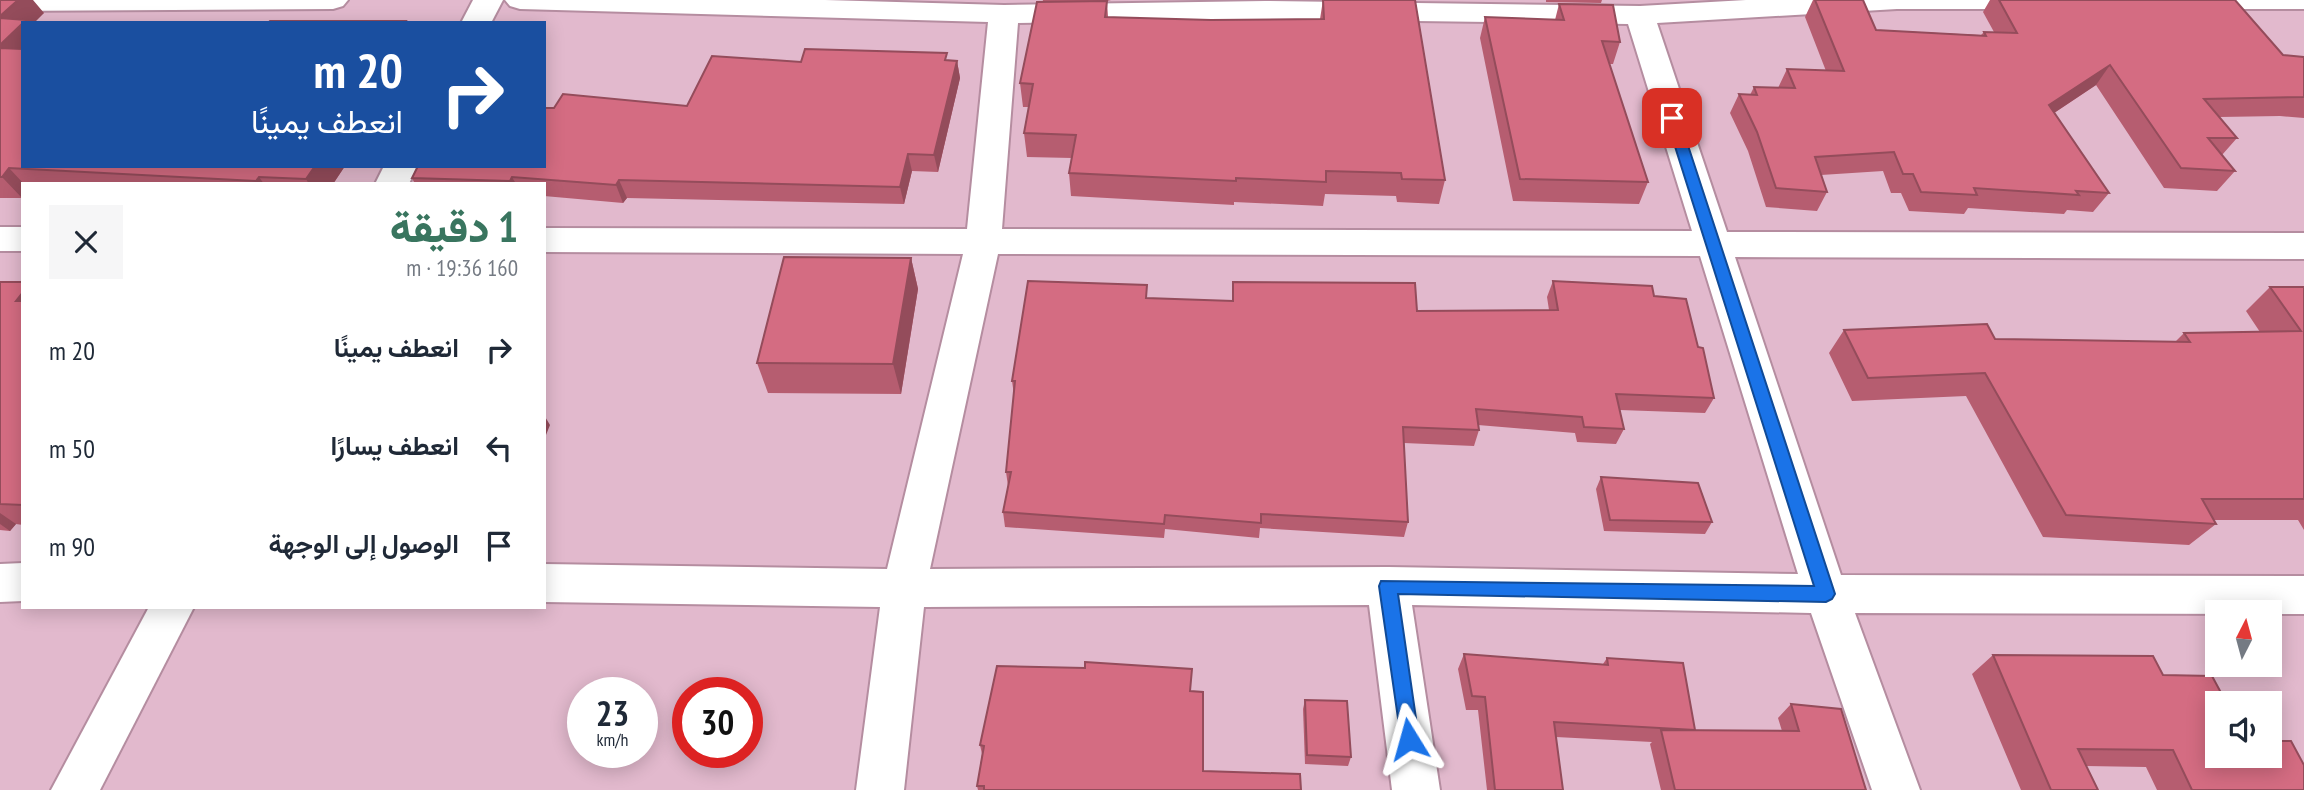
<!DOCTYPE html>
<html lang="ar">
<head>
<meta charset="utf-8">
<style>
	body { margin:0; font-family:"PT Sans Narrow",Vazirmatn,sans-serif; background:#f6f6f7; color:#1f2937; direction:rtl; height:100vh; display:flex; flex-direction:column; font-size:26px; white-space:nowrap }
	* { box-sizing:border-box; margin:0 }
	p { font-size:23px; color:#747a83 }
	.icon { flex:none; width:38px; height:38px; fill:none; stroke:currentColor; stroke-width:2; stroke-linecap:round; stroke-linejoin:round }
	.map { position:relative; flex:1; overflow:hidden; direction:ltr }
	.details { position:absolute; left:21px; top:182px; width:525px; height:427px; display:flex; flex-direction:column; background:#fff; border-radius:0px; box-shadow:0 4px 18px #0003; direction:rtl }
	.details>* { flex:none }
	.hud { position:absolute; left:21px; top:21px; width:525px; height:147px; border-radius:0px; box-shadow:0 4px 18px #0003; direction:rtl; background:#1a4fa0; color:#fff; overflow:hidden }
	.needle { width:46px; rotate:6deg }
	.controls { position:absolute; left:2205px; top:600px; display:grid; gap:14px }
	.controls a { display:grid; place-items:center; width:77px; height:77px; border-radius:0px; background:#fff; box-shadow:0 4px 18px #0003; font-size:35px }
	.speed { position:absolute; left:567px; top:677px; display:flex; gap:14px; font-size:35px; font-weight:700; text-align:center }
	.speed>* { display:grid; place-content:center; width:91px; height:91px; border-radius:50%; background:#fff; box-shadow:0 4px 18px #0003; line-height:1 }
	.speed small { font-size:18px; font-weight:400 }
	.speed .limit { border:10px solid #d22; background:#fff; color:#111 }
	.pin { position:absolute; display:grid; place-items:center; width:60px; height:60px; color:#fff; margin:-30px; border-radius:14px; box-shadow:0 4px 10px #0006 }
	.me { position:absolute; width:77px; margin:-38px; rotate:352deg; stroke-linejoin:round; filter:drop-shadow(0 0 5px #0008) }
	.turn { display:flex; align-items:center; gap:24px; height:147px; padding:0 28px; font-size:32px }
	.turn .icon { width:91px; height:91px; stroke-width:2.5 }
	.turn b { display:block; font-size:49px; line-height:60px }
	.round { display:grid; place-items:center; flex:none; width:74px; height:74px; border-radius:0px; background:#f6f6f7 }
	.overview { display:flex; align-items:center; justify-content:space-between; height:119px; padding:0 28px }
	h1 { font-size:42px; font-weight:800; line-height:52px; color:#39755f }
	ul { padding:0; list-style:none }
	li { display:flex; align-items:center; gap:21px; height:98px; padding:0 28px }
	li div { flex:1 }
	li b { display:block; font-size:26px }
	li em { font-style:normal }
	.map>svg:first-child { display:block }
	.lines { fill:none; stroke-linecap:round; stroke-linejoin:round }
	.minor-casing { stroke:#b58da0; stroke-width:4 }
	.minor { fill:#fff; fill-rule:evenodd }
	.wall { fill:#b65d70 }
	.shaded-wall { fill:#944c5b }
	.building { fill:#d46c82; stroke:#944c5b; stroke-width:2 }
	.route { fill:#1a73e8; stroke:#114b97; stroke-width:2 }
</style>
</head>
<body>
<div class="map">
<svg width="2304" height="790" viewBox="0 0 2304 790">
	<rect width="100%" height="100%" fill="#e2b9cd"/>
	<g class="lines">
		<defs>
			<g id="minor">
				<polygon points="0,0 348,0 343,6 333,9 0,11"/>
				<polygon points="473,0 503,0 491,23 461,23"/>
				<path d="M505 0H825L1004 5 1265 1 1640 6 1746 0H2058L2053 6 2043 9H1897L1657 23 1727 232 2304 233V259L1735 257 1841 575 2304 576V614L1855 613 1920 790H1872L1811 613 1412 605 1440 790H1392L1369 605 924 607 904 790H856L880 607 544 602V564L887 569 963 254 544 252V228L967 229 988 22 520 9 510 6ZM1265 19 1628 24 1692 231 1002 229 1018 23ZM998 254 1700 256 1798 574 1388 567 930 569Z"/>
				<polygon points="2169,0 2304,0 2304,9 2184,9 2174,6"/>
				<polygon points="384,166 417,166 409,184 375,184"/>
				<rect x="0" y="227" width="23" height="24"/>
				<polygon points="23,563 23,601 0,602 0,564"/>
				<polygon points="149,607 194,607 100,790 51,790"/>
			</g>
		</defs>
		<!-- minor casing -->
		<use href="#minor" class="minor-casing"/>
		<!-- minor -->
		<use href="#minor" class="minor"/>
	</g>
	<!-- wall -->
	<g class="wall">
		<polygon points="0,0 44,13 23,23 23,166 345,166 333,184 23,184 22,198 0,198"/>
		<polygon points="1043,0 1111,0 1107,1 1108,17 1211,20 1320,19 1323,0 1445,180 1439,204 1397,202 1396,196 1325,194 1323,206 1234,202 1234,205 1071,196 1069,173 1072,158 1027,157 1024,133 1029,107 1023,107 1020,83"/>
		<polygon points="1546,0 1602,0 1601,3 1546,2"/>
		<polygon points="1813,0 1863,0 1876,30 1981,35 1984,32 1994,32 1983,12 1990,0 2235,0 2283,55 2304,57 2304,118 2280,116 2219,117 2237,138 2222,155 2235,171 2217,191 2164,188 2096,85 2054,113 2109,193 2093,212 2067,210 2064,214 1968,208 1964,214 1909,211 1901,193 1891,193 1883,171 1821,175 1827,192 1817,211 1766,207 1748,151 1730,113 1739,94 1750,95 1754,87 1778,88 1787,69 1826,71 1805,17"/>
		<polygon points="1559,4 1620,42 1613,64 1609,64 1648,182 1639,204 1513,201 1480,38 1485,17 1555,20"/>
		<polygon points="948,60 957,61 960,78 938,172 912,171 904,204 627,198 623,203 544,196 544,184 415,184 412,178 687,106 801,62"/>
		<polygon points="911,258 918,289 901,394 768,393 757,363"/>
		<polygon points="1553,281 1654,296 1698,347 1714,398 1705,413 1620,410 1624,429 1616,444 1577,442 1575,433 1478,425 1479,430 1474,446 1404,443 1408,522 1404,537 1260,528 1259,538 1165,529 1164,538 1005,527 1003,512 1008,486 1006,472 1014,395 1012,381 1147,298 1232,301 1233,282 1417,311 1549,310 1547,297"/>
		<polygon points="0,282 23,282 23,525 16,524 10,531 0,530"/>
		<polygon points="2270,287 2304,287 2304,530 2298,520 2214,520 2216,524 2189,545 2043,537 1966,396 1852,401 1829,353 1844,330 1995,339 2175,342 2184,333 2260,332 2246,311"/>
		<polygon points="1601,477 1712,522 1705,534 1604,531 1596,489"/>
		<polygon points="1464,654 1603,664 1607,658 1694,730 1782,731 1778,718 1791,704 1866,790 1661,790 1650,744 1652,742 1556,737 1563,790 1487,790 1478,710 1466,710 1458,669"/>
		<polygon points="1993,655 2163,675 2226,702 2304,790 2157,790 2146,767 2086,766 2098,790 2021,790 1972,674"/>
		<polygon points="1190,691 1203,771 1301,790 978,790 977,786 982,754 980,745"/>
		<polygon points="1305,700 1351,757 1348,766 1305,764 1303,709"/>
	</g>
	<!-- shaded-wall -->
	<g class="shaded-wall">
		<polygon points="18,0 33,0 44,13 34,23 23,23 23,62 0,52 0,16"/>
		<polygon points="957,61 960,78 938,172 934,155"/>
		<polygon points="2110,65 2096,85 2036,125 2049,105"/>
		<polygon points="908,154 912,171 904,204 900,187"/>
		<polygon points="315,166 345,166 333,184 309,184 306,179"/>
		<polygon points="9,168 24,184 23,184 22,198 2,177"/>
		<polygon points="259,177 264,184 258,184 256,181"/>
		<polygon points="512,177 516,184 511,184 510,181"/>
		<polygon points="619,180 627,198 623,203 616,185"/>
		<polygon points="911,258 918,289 901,394 893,364"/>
		<polygon points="23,292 23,308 16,301"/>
		<polygon points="544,415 550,425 544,440"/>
		<polygon points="0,513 16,524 10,531 0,524"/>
	</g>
	<!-- building -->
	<g class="building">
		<polygon points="0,0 18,0 0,16"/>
		<polygon points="1323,0 1415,0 1445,180 1402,179 1401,173 1326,171 1326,182 1236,178 1236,181 1069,173 1076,135 1024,133 1033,84 1020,83 1037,2 1107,1 1105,17 1211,20 1324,19"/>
		<polygon points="1815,0 1863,0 1876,30 1986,36 1984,32 2017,33 1999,0 2235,0 2283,55 2304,57 2304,97 2204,99 2237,138 2208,138 2235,171 2181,168 2110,65 2049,105 2109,193 2076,191 2079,195 1974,188 1977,195 1921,192 1913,174 1903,174 1894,152 1815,157 1827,192 1776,188 1757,132 1739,94 1757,95 1754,87 1795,88 1787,69 1844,71"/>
		<polygon points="1559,4 1613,5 1620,42 1602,41 1648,182 1520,179 1485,17 1564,20"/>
		<polygon points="0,18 26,20 0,45"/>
		<polygon points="270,21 406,21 405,23 268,23"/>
		<polygon points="0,48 23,49 23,166 315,166 306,179 259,177 256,181 9,168 2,177 0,177"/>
		<polygon points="805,49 947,53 945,60 957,61 934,155 908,154 900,187 619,180 616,185 512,177 510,181 412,178 418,166 544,166 544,108 554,108 563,94 687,106 712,56 801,62"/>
		<polygon points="784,257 911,258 893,364 757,363"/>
		<polygon points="1028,281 1147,285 1146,298 1233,301 1233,282 1415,283 1417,311 1558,310 1553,281 1652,286 1654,296 1686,299 1698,347 1703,348 1714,398 1616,394 1624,429 1584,427 1582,417 1476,409 1479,430 1403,427 1408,522 1261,514 1261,523 1165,515 1164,524 1003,512 1011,472 1006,472 1015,381 1012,381"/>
		<polygon points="0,282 23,282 23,292 16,301 23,301 23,505 0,504"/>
		<polygon points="2270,287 2304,287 2304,499 2202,499 2216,524 2066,515 1985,373 1868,378 1844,330 1987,324 1995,339 2190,342 2184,333 2301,331"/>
		<polygon points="1601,477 1698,483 1712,522 1610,520"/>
		<polygon points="1464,654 1608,665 1607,658 1683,663 1695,730 1554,722 1563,790 1495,790 1485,697 1472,696"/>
		<polygon points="1993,655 2153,656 2163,675 2212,676 2226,702 2254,704 2217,704 2217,756 2270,756 2270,731 2276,741 2291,741 2304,765 2304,790 2192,790 2173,750 2078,749 2098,790 2051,790"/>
		<polygon points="1085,662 1192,669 1190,691 1203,692 1203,771 1300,774 1301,790 984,790 984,786 977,786 984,746 980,745 997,666 1085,668"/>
		<polygon points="1305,700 1347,701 1351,757 1307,755"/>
		<polygon points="1791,704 1841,709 1866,790 1675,790 1661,730 1799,731"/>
	</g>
	<!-- route -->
	<polygon class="route" points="1672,113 1679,118 1835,594 1832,599 1826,602 1398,594 1419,739 1416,746 1409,748 1402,746 1379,586 1381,581 1814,586 1666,118"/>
</svg>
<div class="controls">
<a><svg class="needle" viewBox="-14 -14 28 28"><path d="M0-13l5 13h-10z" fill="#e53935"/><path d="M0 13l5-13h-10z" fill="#747a83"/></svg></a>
<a><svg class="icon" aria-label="sound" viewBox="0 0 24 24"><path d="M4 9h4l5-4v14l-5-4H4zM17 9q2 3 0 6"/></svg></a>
</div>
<div class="speed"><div>23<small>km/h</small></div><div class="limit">30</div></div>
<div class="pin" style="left:1672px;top:118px;background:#d93025"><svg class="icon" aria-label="arrive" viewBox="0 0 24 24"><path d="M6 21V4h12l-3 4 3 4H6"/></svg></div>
<svg class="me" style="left:1409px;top:739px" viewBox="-20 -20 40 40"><path d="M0-17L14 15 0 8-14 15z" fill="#1a73e8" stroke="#fff" stroke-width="4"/></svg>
<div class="hud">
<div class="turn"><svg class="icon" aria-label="right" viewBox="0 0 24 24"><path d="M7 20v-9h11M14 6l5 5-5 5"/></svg><div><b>20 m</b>انعطف يمينًا</div></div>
</div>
<section class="details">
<div class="overview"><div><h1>1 دقيقة</h1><p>160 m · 19:36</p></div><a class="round"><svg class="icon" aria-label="close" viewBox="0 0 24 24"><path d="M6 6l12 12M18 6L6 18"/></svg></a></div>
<ul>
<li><svg class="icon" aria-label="right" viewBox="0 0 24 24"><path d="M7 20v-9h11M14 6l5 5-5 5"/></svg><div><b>انعطف يمينًا</b></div><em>20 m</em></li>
<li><svg class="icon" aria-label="left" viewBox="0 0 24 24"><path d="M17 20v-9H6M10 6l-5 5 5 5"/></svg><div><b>انعطف يسارًا</b></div><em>50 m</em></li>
<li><svg class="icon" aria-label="arrive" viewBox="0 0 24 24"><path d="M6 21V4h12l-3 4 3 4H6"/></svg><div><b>الوصول إلى الوجهة</b></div><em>90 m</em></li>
</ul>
</section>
</div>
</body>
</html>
